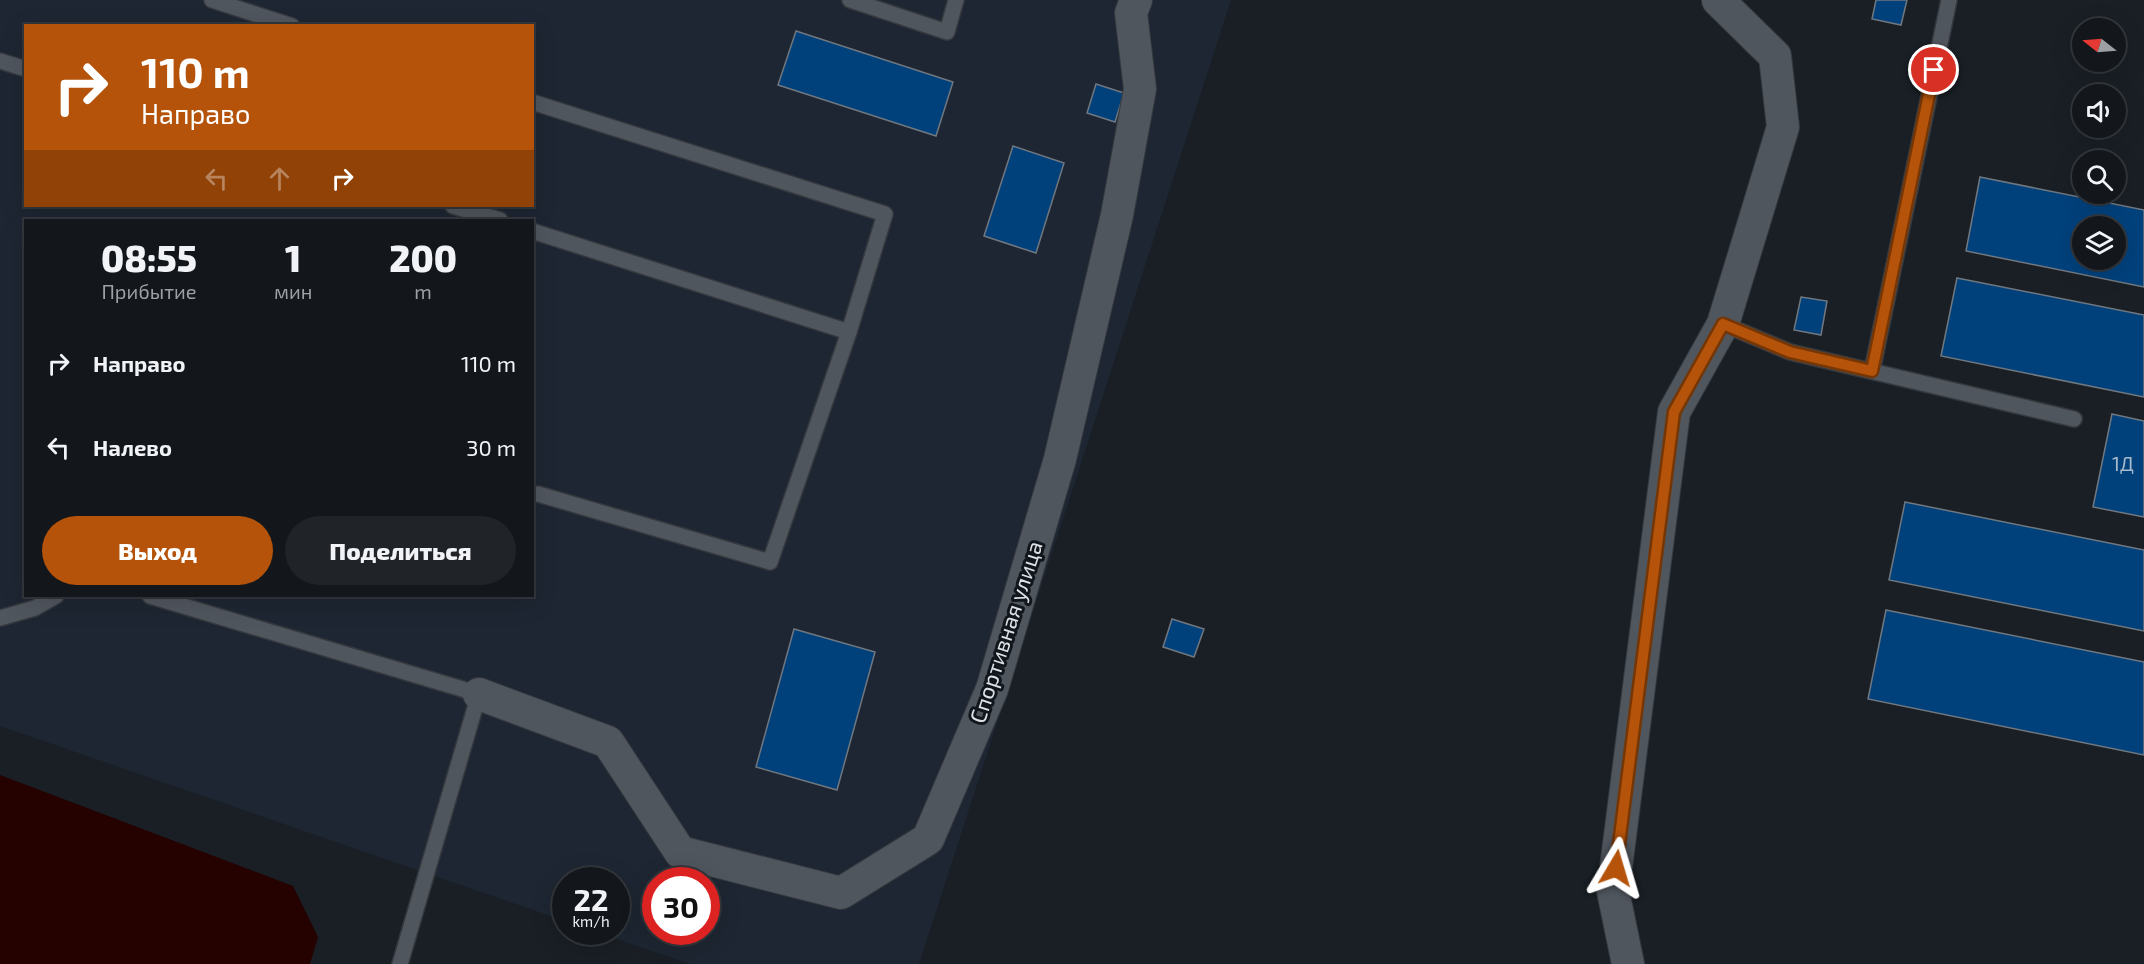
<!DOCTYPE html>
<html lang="ru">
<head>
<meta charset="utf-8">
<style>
	body { margin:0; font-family:"Exo 2",sans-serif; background:#202429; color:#f1f3f6; height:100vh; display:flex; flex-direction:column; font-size:22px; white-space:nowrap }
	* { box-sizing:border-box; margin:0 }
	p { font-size:20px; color:#9d9fa3 }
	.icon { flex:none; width:33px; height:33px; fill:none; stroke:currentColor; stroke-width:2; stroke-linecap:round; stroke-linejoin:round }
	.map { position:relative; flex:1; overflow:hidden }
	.sheet { position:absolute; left:24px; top:219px; width:510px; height:378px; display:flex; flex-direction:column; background:#13171c; border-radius:0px; box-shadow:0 6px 24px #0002,0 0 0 2px #32363b }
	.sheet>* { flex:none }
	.banner { position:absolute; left:24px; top:24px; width:510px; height:183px; border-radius:0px; box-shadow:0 6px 24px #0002,0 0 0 2px #32363b; background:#b45309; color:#fff; overflow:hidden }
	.needle { width:39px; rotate:287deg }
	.controls { position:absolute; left:2072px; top:18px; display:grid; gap:12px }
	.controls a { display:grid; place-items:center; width:54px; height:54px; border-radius:50%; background:#13171c; box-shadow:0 6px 24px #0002,0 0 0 2px #32363b; font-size:30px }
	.speed { position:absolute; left:552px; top:867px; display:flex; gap:12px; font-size:30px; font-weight:700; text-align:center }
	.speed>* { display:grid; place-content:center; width:78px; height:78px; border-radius:50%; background:#13171c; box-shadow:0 6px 24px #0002,0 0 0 2px #32363b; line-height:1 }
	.speed small { font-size:15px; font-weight:400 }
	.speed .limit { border:9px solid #d22; background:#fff; color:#111 }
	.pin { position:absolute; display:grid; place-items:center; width:51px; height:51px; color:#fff; margin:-26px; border:3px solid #fff; border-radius:50%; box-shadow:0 2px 6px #0007 }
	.me { position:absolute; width:66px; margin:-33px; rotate:7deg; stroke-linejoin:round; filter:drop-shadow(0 0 4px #0008) }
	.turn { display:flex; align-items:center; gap:21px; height:126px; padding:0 18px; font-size:27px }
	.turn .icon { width:78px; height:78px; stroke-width:2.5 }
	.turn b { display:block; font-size:42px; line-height:51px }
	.lanes { display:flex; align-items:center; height:57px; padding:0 18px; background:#0003; justify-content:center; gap:30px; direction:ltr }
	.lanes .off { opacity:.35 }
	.eta { display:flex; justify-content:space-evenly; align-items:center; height:102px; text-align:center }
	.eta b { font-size:36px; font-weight:800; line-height:42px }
	.cta { display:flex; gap:12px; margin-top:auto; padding:12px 18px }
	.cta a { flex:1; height:69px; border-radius:36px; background:#b45309; color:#fff; font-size:24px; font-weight:800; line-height:69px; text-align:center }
	.cta a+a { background:#202429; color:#f1f3f6 }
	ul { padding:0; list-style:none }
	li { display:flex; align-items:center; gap:18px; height:84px; padding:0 18px }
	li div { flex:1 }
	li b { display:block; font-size:22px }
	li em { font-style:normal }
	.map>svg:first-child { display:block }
	.built { fill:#1d2632; fill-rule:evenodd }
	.water { fill:#250100 }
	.building { fill:#00417c; stroke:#70777f; stroke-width:1.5; fill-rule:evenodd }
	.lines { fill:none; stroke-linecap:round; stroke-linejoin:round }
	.lane-casing { stroke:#35393e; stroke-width:18 }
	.street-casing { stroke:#35393e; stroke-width:34 }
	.lane { stroke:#50565e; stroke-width:15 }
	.street { stroke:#50565e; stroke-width:32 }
	.route-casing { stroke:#753606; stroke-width:15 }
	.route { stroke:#b45309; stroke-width:10 }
	.labels { text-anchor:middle; stroke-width:6; stroke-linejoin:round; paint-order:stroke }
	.number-label { font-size:20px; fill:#a6bacc }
	.street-label { font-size:22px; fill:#dee2e6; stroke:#10161c }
</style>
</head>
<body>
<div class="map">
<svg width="2144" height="964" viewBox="0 0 2144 964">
	<rect width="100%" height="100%" fill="#191f25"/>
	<!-- built -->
	<path class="built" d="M0 0H1231L919 964H690L596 932H616V880H566L565 921 0 726ZM26 26H532V206H26ZM26 220H532V596H26ZM656 880H706V932H656Z"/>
	<!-- water -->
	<polygon class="water" points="0,775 293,886 318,937 310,964 0,964"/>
	<!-- building -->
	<g class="building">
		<polygon points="1876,0 1907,0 1901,25 1872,19"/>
		<polygon points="796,31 953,82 936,136 778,85"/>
		<polygon points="1096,84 1124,93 1115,122 1087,113"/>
		<polygon points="1013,146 1064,163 1036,253 984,236"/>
		<path d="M1980 177 2144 210V287L1966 251ZM2082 226H2115V260H2082Z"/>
		<polygon points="1957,278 2144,315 2144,397 1941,356"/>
		<polygon points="1801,297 1827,301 1821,335 1794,330"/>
		<polygon points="2112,414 2144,421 2144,517 2093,507"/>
		<polygon points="1905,502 2144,550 2144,631 1889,580"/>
		<polygon points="1886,610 2144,662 2144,755 1868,699"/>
		<polygon points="1172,619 1204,629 1194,657 1163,647"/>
		<polygon points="794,629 875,652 837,790 756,767"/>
	</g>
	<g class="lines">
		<defs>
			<g id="lane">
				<polyline points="212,0 292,26"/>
				<polyline points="850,0 947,32 956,0"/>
				<polyline points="0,61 26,69"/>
				<polyline points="532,102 885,214 849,332 770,562 538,494"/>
				<polyline points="453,206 500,220"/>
				<polyline points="532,231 849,332"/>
				<polyline points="1723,324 1790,352 2074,419"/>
				<polyline points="1872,371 1949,0"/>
				<polyline points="150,596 479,694 400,964"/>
				<polyline points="0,618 35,608 56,596"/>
			</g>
			<g id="street">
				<polyline points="479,694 608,742 680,852 841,893 928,839 992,689 1060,459 1117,215 1140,89 1131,13 1136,0"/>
				<polyline points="1628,964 1613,891 1674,412 1723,324 1783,127 1775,56 1718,0"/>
			</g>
		</defs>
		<!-- lane casing -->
		<use href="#lane" class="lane-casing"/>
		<!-- street casing -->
		<use href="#street" class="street-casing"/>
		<!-- lane -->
		<use href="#lane" class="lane"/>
		<!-- street -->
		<use href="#street" class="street"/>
	</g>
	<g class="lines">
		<defs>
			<polyline id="route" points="1616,868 1674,412 1723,324 1790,352 1872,371 1934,70"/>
		</defs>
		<!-- route casing -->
		<use href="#route" class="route-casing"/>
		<!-- route -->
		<use href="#route" class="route"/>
	</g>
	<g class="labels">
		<!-- number labels -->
		<g class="number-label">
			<text x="2123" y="471">1Д</text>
		</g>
		<!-- street labels -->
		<g class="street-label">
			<text transform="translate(1006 632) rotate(-72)" y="8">Спортивная улица</text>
		</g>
	</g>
</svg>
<div class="controls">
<a><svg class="needle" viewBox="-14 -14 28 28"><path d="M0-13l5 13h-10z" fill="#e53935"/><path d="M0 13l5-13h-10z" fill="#9d9fa3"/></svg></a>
<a><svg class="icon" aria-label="sound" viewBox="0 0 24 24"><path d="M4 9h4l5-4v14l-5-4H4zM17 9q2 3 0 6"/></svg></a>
<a><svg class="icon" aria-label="search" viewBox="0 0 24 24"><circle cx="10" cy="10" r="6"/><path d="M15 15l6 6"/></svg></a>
<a><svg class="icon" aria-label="layers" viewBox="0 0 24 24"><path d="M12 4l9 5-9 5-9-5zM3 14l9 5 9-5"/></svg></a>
</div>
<div class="speed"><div>22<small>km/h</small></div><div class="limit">30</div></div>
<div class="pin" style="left:1934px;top:70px;background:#d93025"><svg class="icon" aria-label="arrive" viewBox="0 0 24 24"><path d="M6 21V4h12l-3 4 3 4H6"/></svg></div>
<svg class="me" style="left:1616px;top:868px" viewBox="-20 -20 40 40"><path d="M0-17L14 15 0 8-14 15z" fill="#b45309" stroke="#fff" stroke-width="4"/></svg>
<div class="banner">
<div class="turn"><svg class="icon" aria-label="right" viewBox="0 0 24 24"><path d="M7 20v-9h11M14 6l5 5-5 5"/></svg><div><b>110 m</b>Направо</div></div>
<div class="lanes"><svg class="icon off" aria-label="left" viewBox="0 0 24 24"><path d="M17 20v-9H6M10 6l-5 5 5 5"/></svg><svg class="icon off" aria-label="ahead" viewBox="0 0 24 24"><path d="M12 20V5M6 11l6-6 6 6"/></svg><svg class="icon" aria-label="right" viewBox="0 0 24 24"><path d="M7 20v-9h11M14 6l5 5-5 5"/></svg></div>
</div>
<section class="sheet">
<div class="eta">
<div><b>08:55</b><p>Прибытие</p></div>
<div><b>1</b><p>мин</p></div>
<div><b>200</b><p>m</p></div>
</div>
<ul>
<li><svg class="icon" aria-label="right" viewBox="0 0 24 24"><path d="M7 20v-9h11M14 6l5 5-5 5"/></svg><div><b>Направо</b></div><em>110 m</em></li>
<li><svg class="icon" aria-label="left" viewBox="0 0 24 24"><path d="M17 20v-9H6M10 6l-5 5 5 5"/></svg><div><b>Налево</b></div><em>30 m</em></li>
</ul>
<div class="cta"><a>Выход</a><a>Поделиться</a></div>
</section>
</div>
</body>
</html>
